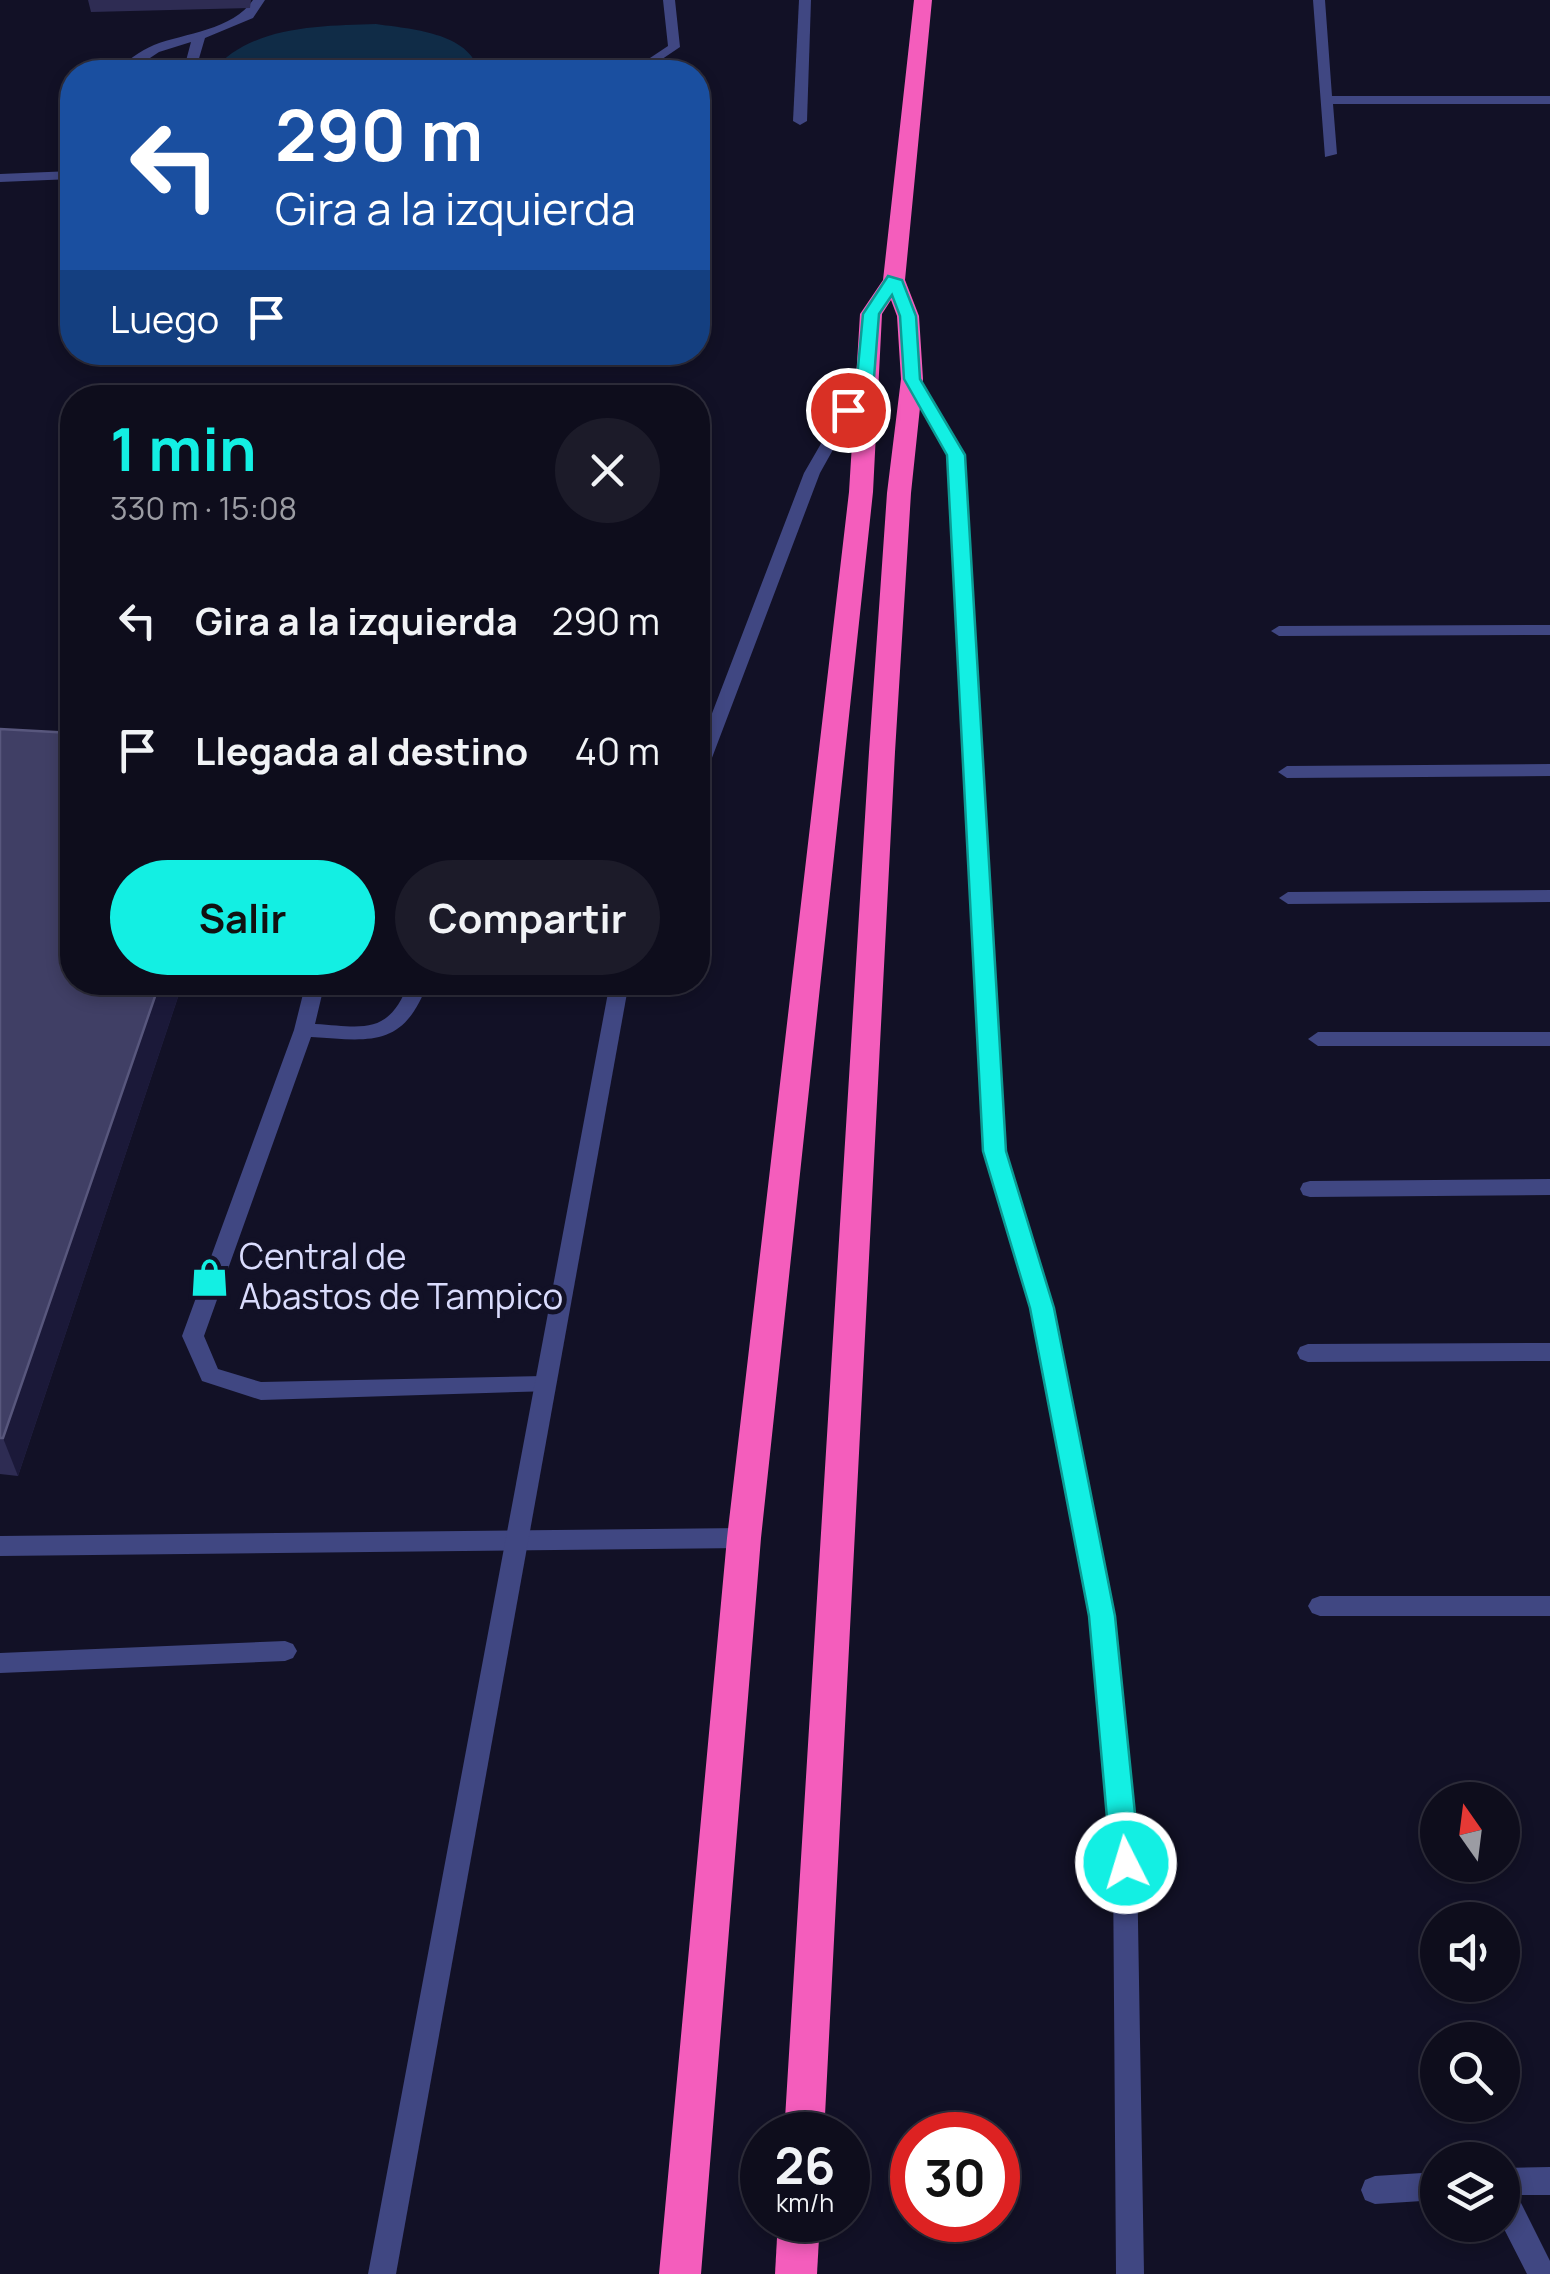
<!DOCTYPE html>
<html lang="es">
<head>
<meta charset="utf-8">
<style>
	body { margin:0; font-family:Manrope,sans-serif; background:#1c1b29; color:#f1f3f6; height:100vh; display:flex; flex-direction:column; font-size:38px; white-space:nowrap }
	* { box-sizing:border-box; margin:0 }
	p { font-size:32px; color:#9b9ca3 }
	.icon { flex:none; width:55px; height:55px; fill:none; stroke:currentColor; stroke-width:2; stroke-linecap:round; stroke-linejoin:round }
	.map { position:relative; flex:1; overflow:hidden }
	.sheet { position:absolute; left:60px; top:385px; width:650px; height:610px; display:flex; flex-direction:column; background:#0e0d1c; border-radius:40px; box-shadow:0 5px 15px #0003,0 0 0 2px #2e2d3b }
	.sheet>* { flex:none }
	.top-card { position:absolute; left:60px; top:60px; width:650px; height:305px; border-radius:40px; box-shadow:0 5px 15px #0003,0 0 0 2px #2e2d3b; background:#1a4fa0; color:#fff; overflow:hidden }
	.needle { width:65px; rotate:346deg }
	.tools { position:absolute; left:1420px; top:1782px; display:grid; gap:20px }
	.tools a { display:grid; place-items:center; width:100px; height:100px; border-radius:50%; background:#0e0d1c; box-shadow:0 5px 15px #0003,0 0 0 2px #2e2d3b; font-size:50px }
	.speed { position:absolute; left:740px; top:2112px; display:flex; gap:20px; font-size:50px; font-weight:700; text-align:center }
	.speed>* { display:grid; place-content:center; width:130px; height:130px; border-radius:50%; background:#0e0d1c; box-shadow:0 5px 15px #0003,0 0 0 2px #2e2d3b; line-height:1 }
	.speed small { font-size:25px; font-weight:400 }
	.speed .limit { border:15px solid #d22; background:#fff; color:#111 }
	.pin { position:absolute; display:grid; place-items:center; width:85px; height:85px; color:#fff; margin:-42px; border:5px solid #fff; border-radius:50%; box-shadow:0 2px 10px #0007 }
	.me { position:absolute; width:110px; margin:-55px; rotate:355deg; stroke-linejoin:round; filter:drop-shadow(0 0 8px #0008) }
	.turn { display:flex; align-items:center; gap:35px; height:210px; padding:0 50px; font-size:45px }
	.turn .icon { width:130px; height:130px; stroke-width:2.5 }
	.turn b { display:block; font-size:70px; line-height:85px }
	.then { display:flex; align-items:center; height:95px; padding:0 50px; background:#0003; gap:20px; font-size:38px }
	.round { display:grid; place-items:center; flex:none; width:105px; height:105px; border-radius:52px; background:#1c1b29 }
	.headline { display:flex; align-items:center; justify-content:space-between; height:170px; padding:0 50px }
	h1 { font-size:60px; font-weight:700; line-height:75px; color:#13efe3 }
	.button { display:flex; gap:20px; margin-top:auto; padding:20px 50px }
	.button a { flex:1; height:115px; border-radius:60px; background:#13efe3; color:#111; font-size:40px; font-weight:700; line-height:115px; text-align:center }
	.button a+a { background:#1c1b29; color:#f1f3f6 }
	ul { padding:0; list-style:none }
	li { display:flex; align-items:center; gap:30px; height:130px; padding:0 50px }
	li div { flex:1 }
	li b { display:block; font-size:38px }
	li em { font-style:normal }
	.map>svg:first-child { display:block }
	.water { fill:#102c47 }
	.lines { fill:none; stroke-linecap:round; stroke-linejoin:round }
	.service { fill:#404782; fill-rule:evenodd }
	.minor { fill:#404782; fill-rule:evenodd }
	.motorway { fill:#f45dbc; fill-rule:evenodd }
	.wall { fill:#2e2c53 }
	.shaded-wall { fill:#1b1939 }
	.building { fill:#403f65; stroke:#58577d; stroke-width:2.5 }
	.route { fill:#13efe3; stroke:#0c9b94; stroke-width:2.5 }
	.labels { text-anchor:middle; stroke-width:10; stroke-linejoin:round; paint-order:stroke }
	.poi-label { font-size:35px; fill:#d9dbfc; stroke:#121126; text-anchor:start }
</style>
</head>
<body>
<div class="map">
<svg width="1550" height="2274" viewBox="0 0 1550 2274">
	<rect width="100%" height="100%" fill="#121126"/>
	<!-- water -->
	<path class="water" d="M376 24C409 29 470 32 479 72H212C250 25 321 26 376 24Z"/>
	<g class="lines">
		<!-- service -->
		<g class="service">
			<path d="M253 0H265L253 18 205 38 195 72H183L191 42 159 52 129 72H115C125 62 140 51 154 45 185 33 233 30 253 0Z"/>
			<polygon points="663,0 675,0 680,47 643,72 629,72 668,46"/>
			<polygon points="72,171 72,179 0,182 0,174"/>
			<path d="M306 982H325L315 1024C364 1027 389 1036 409 982H428C404 1048 372 1041 311 1037L204 1336 218 1369 261 1382 544 1376 552 1379 555 1385 552 1391 261 1400 202 1381 182 1336 294 1030Z"/>
			<polygon points="744,1528 752,1531 755,1538 752,1545 744,1548 0,1556 0,1536"/>
		</g>
		<!-- minor -->
		<g class="minor">
			<polygon points="799,0 811,0 807,121 800,125 793,121"/>
			<polygon points="1313,0 1325,0 1332,96 1550,96 1550,104 1333,104 1337,154 1325,157"/>
			<polygon points="866,374 873,378 820,473 707,771 698,777 698,750 804,473 859,378"/>
			<polygon points="912,375 919,379 964,455 1005,1151 1053,1308 1114,1616 1137,1863 1144,2274 1116,2274 1113,1863 1090,1616 1031,1308 985,1151 948,455 905,379"/>
			<polygon points="1550,625 1550,635 1279,636 1271,631 1279,626"/>
			<polygon points="1550,764 1550,776 1287,778 1278,772 1287,766"/>
			<polygon points="1550,890 1550,902 1288,904 1279,898 1288,892"/>
			<polygon points="610,982 629,982 396,2274 368,2274"/>
			<polygon points="1318,1032 1550,1032 1550,1046 1318,1046 1308,1039"/>
			<polygon points="1550,1179 1550,1195 1310,1197 1303,1195 1300,1189 1303,1183 1310,1181"/>
			<polygon points="1550,1343 1550,1361 1308,1362 1300,1359 1297,1353 1300,1347 1308,1344"/>
			<polygon points="1320,1596 1550,1596 1550,1616 1320,1616 1312,1613 1308,1606 1312,1599"/>
			<polygon points="285,1641 293,1644 297,1651 293,1658 285,1661 0,1673 0,1653"/>
			<polygon points="1550,2167 1550,2195 1517,2195 1550,2261 1550,2274 1527,2274 1502,2225 1502,2168"/>
			<polygon points="1438,2172 1438,2200 1375,2204 1365,2200 1361,2190 1365,2180 1375,2176"/>
		</g>
		<!-- motorway -->
		<g class="motorway">
			<polygon points="914,0 932,0 905,280 919,316 923,379 911,493 895,752 824,2135 784,2135 869,752 887,493 901,379 897,316 891,300 882,314 873,492 761,1538 701,2274 659,2274 727,1538 849,492 860,314 883,280"/>
			<polygon points="778,2220 820,2220 817,2274 775,2274"/>
		</g>
	</g>
	<!-- wall -->
	<g class="wall">
		<polygon points="88,0 251,0 250,8 91,12"/>
		<polygon points="0,729 72,982 183,982 18,1476 0,1474"/>
	</g>
	<!-- shaded-wall -->
	<polygon class="shaded-wall" points="160,982 183,982 18,1476 3,1438"/>
	<!-- building -->
	<polygon class="building" points="0,729 72,733 72,982 160,982 3,1438 0,1438"/>
	<!-- route -->
	<polygon class="route" points="888,276 902,280 916,316 920,379 965,455 1006,1151 1054,1308 1115,1616 1140,1863 1136,1872 1126,1876 1115,1872 1111,1863 1089,1616 1030,1308 983,1151 947,455 904,379 900,316 892,295 879,314 874,378 854,413 839,410 857,378 863,314"/>
	<!-- icons -->
	<defs>
		<symbol id="shop-bare" viewBox="-9 -9 18 18"><path d="M-5-2.5h2.3a2.7 3.5 0 0 1 5.4 0H5L5.5 6h-11ZM-1.5-2.5h3a1.5 2.3 0 0 0-3 0Z" fill="#13efe3" stroke="#121126" stroke-width="2.5" paint-order="stroke"/></symbol>
	</defs>
	<g fill-rule="evenodd">
		<use href="#shop-bare" x="182" y="1250" width="55" height="55"/>
	</g>
	<g class="labels">
		<!-- poi labels -->
		<g class="poi-label">
			<text x="239" y="1269">Central de<tspan x="239" dy="40">Abastos de Tampico</tspan></text>
		</g>
	</g>
</svg>
<div class="tools">
<a><svg class="needle" viewBox="-14 -14 28 28"><path d="M0-13l5 13h-10z" fill="#e53935"/><path d="M0 13l5-13h-10z" fill="#9b9ca3"/></svg></a>
<a><svg class="icon" aria-label="sound" viewBox="0 0 24 24"><path d="M4 9h4l5-4v14l-5-4H4zM17 9q2 3 0 6"/></svg></a>
<a><svg class="icon" aria-label="search" viewBox="0 0 24 24"><circle cx="10" cy="10" r="6"/><path d="M15 15l6 6"/></svg></a>
<a><svg class="icon" aria-label="layers" viewBox="0 0 24 24"><path d="M12 4l9 5-9 5-9-5zM3 14l9 5 9-5"/></svg></a>
</div>
<div class="speed"><div>26<small>km/h</small></div><div class="limit">30</div></div>
<div class="pin" style="left:848px;top:410px;background:#d93025"><svg class="icon" aria-label="arrive" viewBox="0 0 24 24"><path d="M6 21V4h12l-3 4 3 4H6"/></svg></div>
<svg class="me" style="left:1126px;top:1863px" viewBox="-20 -20 40 40"><circle r="17" fill="#13efe3" stroke="#fff" stroke-width="3"/><path d="M0-11L8 9 0 5-8 9z" fill="#fff"/></svg>
<div class="top-card">
<div class="turn"><svg class="icon" aria-label="left" viewBox="0 0 24 24"><path d="M17 20v-9H6M10 6l-5 5 5 5"/></svg><div><b>290 m</b>Gira a la izquierda</div></div>
<div class="then">Luego<svg class="icon" aria-label="arrive" viewBox="0 0 24 24"><path d="M6 21V4h12l-3 4 3 4H6"/></svg></div>
</div>
<section class="sheet">
<div class="headline"><div><h1>1 min</h1><p>330 m · 15:08</p></div><a class="round"><svg class="icon" aria-label="close" viewBox="0 0 24 24"><path d="M6 6l12 12M18 6L6 18"/></svg></a></div>
<ul>
<li><svg class="icon" aria-label="left" viewBox="0 0 24 24"><path d="M17 20v-9H6M10 6l-5 5 5 5"/></svg><div><b>Gira a la izquierda</b></div><em>290 m</em></li>
<li><svg class="icon" aria-label="arrive" viewBox="0 0 24 24"><path d="M6 21V4h12l-3 4 3 4H6"/></svg><div><b>Llegada al destino</b></div><em>40 m</em></li>
</ul>
<div class="button"><a>Salir</a><a>Compartir</a></div>
</section>
</div>
</body>
</html>
